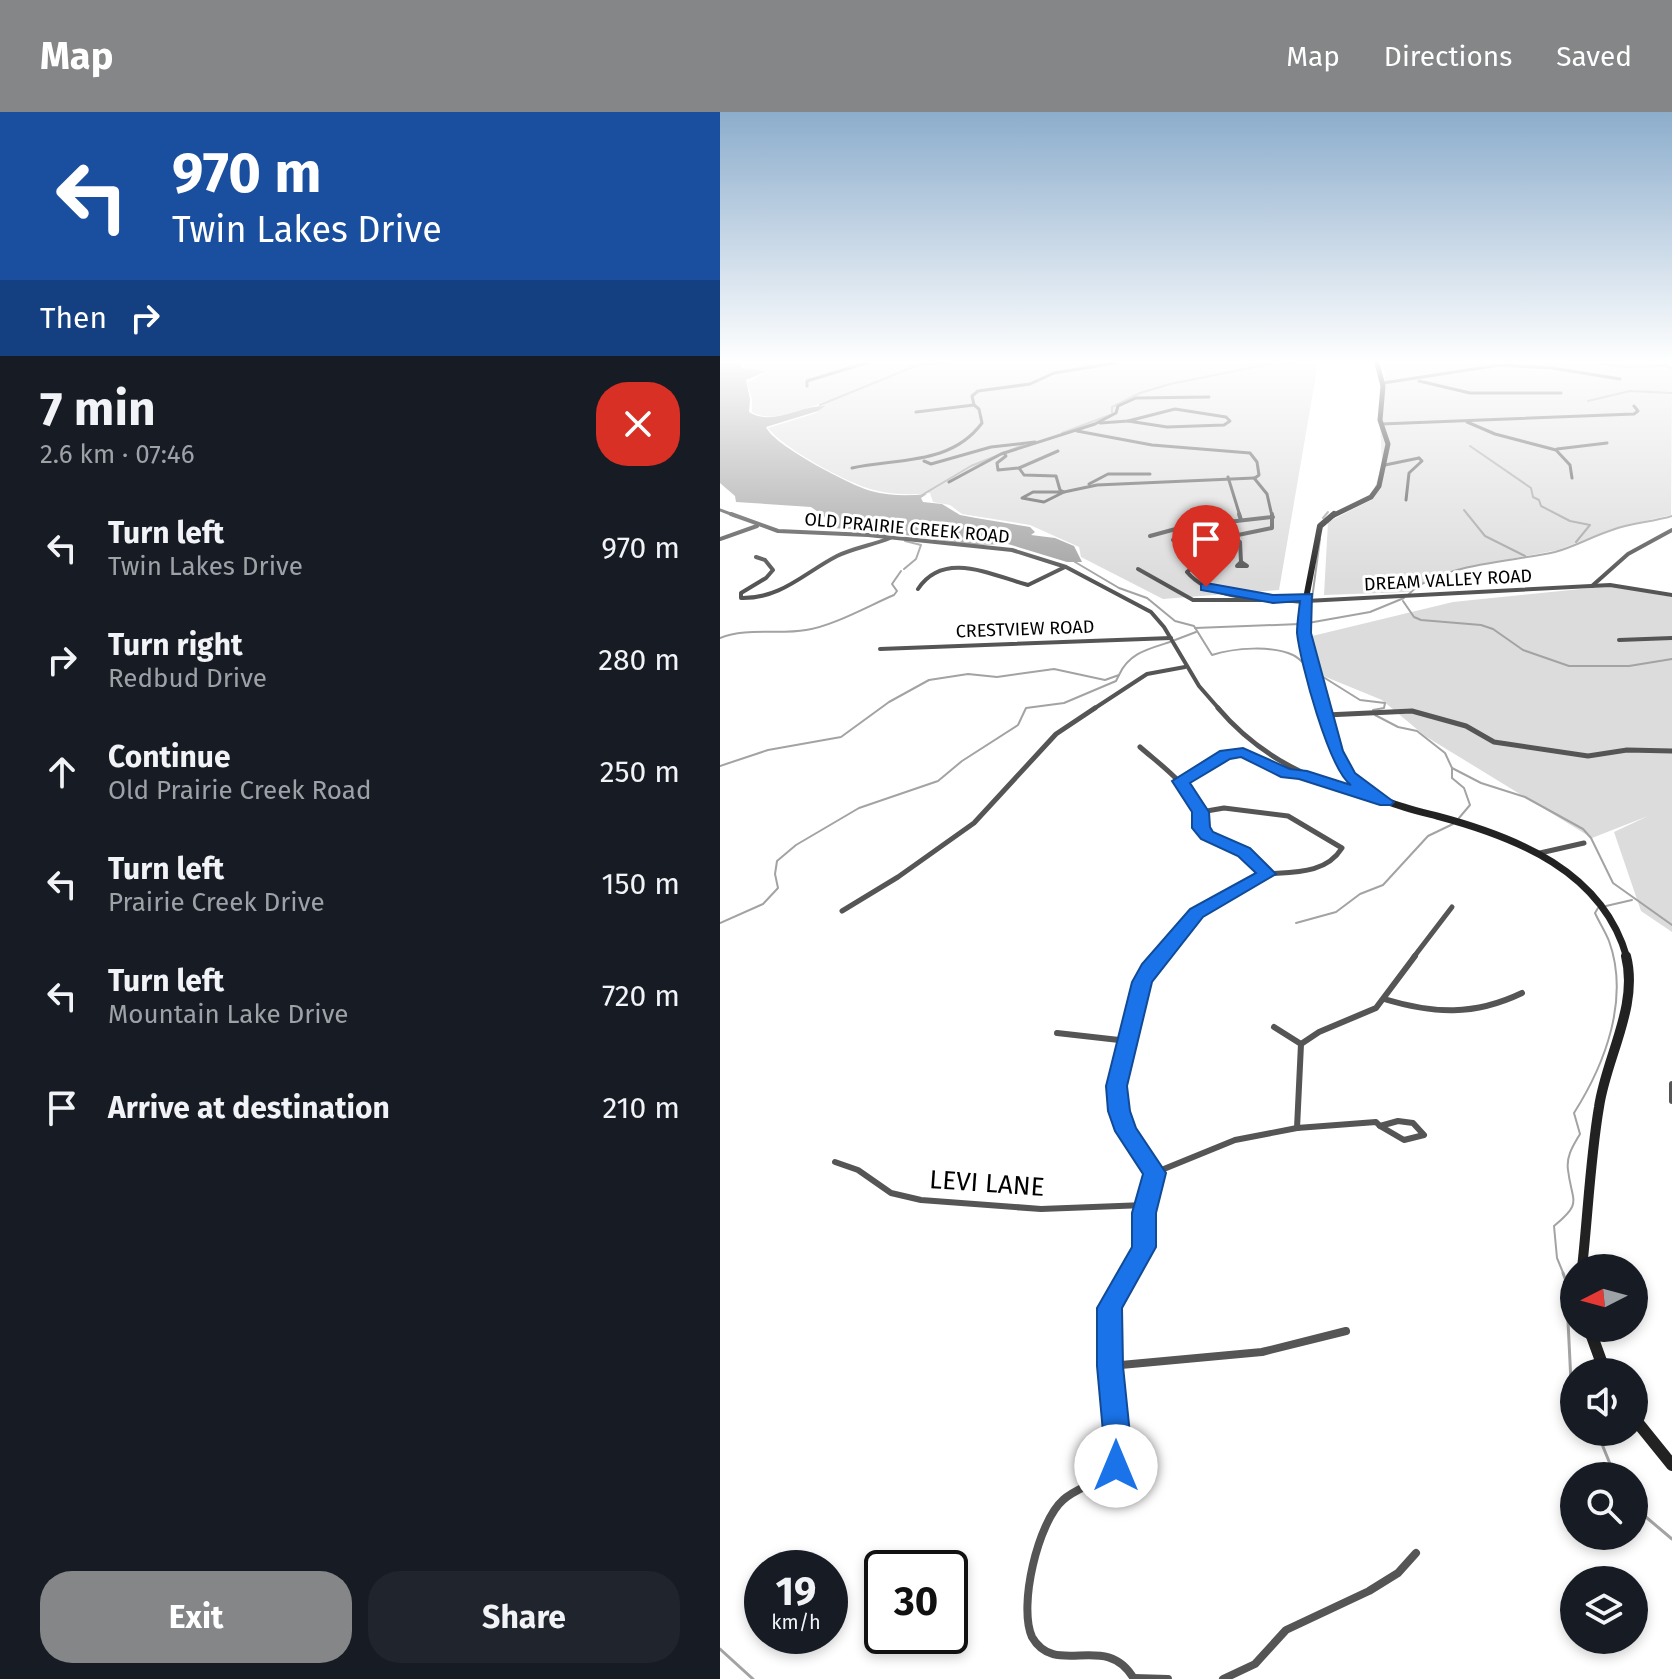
<!DOCTYPE html>
<html lang="en">
<head>
<meta charset="utf-8">
<style>
	body { margin:0; font-family:"Fira Sans",sans-serif; background:#20242c; color:#f1f3f6; height:100vh; display:flex; flex-direction:column; font-size:30px; white-space:nowrap }
	* { box-sizing:border-box; margin:0 }
	p { font-size:26px; color:#9ea1a6 }
	.icon { flex:none; width:44px; height:44px; fill:none; stroke:currentColor; stroke-width:2; stroke-linecap:round; stroke-linejoin:round }
	.map { position:relative; flex:1; overflow:hidden }
	.details { display:flex; flex-direction:column; background:#171b24; width:720px }
	.details>* { flex:none }
	.guide { background:#1a4fa0; color:#fff; overflow:hidden }
	.needle { width:52px; rotate:264deg }
	.controls { position:absolute; left:840px; top:1142px; display:grid; gap:16px }
	.controls a { display:grid; place-items:center; width:88px; height:88px; border-radius:50%; background:#171b24; box-shadow:0 4px 12px #0003; font-size:40px }
	.speed { position:absolute; left:24px; top:1438px; display:flex; gap:16px; font-size:40px; font-weight:700; text-align:center }
	.speed>* { display:grid; place-content:center; width:104px; height:104px; border-radius:50%; background:#171b24; box-shadow:0 4px 12px #0003; line-height:1 }
	.speed small { font-size:20px; font-weight:400 }
	.speed .limit { border:4px solid #111; border-radius:12px; background:#fff; color:#111 }
	.pin { position:absolute; display:grid; place-items:center; width:68px; height:68px; color:#fff; margin:-82px -34px; border-radius:50% 50% 50% 0; rotate:-45deg; box-shadow:0 0 8px #0007 }
	.pin .icon { rotate:45deg }
	.me { position:absolute; width:88px; margin:-44px; rotate:0deg; stroke-linejoin:round; filter:drop-shadow(0 0 6px #0008) }
	.turn { display:flex; align-items:center; gap:28px; height:168px; padding:0 40px; font-size:36px }
	.turn .icon { width:104px; height:104px; stroke-width:2.5 }
	.turn b { display:block; font-size:56px; line-height:68px }
	.then { display:flex; align-items:center; height:76px; padding:0 40px; background:#0003; gap:16px; font-size:30px }
	.round { display:grid; place-items:center; flex:none; width:84px; height:84px; border-radius:32px; background:#20242c }
	.headline { display:flex; align-items:center; justify-content:space-between; height:136px; padding:0 40px }
	h1 { font-size:48px; font-weight:700; line-height:60px }
	.action { display:flex; gap:16px; margin-top:auto; padding:16px 40px }
	.action a { flex:1; height:92px; border-radius:32px; background:#858687; color:#fff; font-size:32px; font-weight:700; line-height:92px; text-align:center }
	.action a+a { background:#20242c; color:#f1f3f6 }
	ul { padding:0; list-style:none }
	li { display:flex; align-items:center; gap:24px; height:112px; padding:0 40px }
	li div { flex:1 }
	li b { display:block; font-size:30px }
	li em { font-style:normal }
	header { display:flex; align-items:center; gap:48px; box-sizing:border-box; height:112px; padding:0 40px; background:#858687; color:#fff }
	header strong { font-size:38px }
	nav { display:flex; gap:44px; margin-inline-start:auto; font-size:28px }
	main { display:flex; flex:1; min-height:0 }
	.map>svg:first-child { display:block }
	.green { fill:#dcdcdc }
	.water { fill:#a3a3a3 }
	.lines { fill:none; stroke-linecap:round; stroke-linejoin:round }
	.stream-far1 { stroke:#a3a3a3; stroke-width:2 }
	.stream { stroke:#a3a3a3; stroke-width:3 }
	.minor-far4 { stroke:#555; stroke-width:3 }
	.minor-far3 { stroke:#555; stroke-width:4 }
	.minor-far2 { stroke:#555; stroke-width:5 }
	.minor-far1 { stroke:#555; stroke-width:6 }
	.minor { stroke:#555; stroke-width:8 }
	.secondary-far4 { stroke:#222; stroke-width:5 }
	.secondary-far3 { stroke:#222; stroke-width:6 }
	.secondary-far2 { stroke:#222; stroke-width:7 }
	.secondary-far1 { stroke:#222; stroke-width:10 }
	.secondary { stroke:#222; stroke-width:12 }
	.route { fill:#1a73e8; stroke:#114b97; stroke-width:2 }
	.labels { text-anchor:middle; stroke-width:6; stroke-linejoin:round; paint-order:stroke }
	.far-street-label { font-size:18px; fill:#000; stroke:#fff }
	.near-street-label { font-size:26px; fill:#000; stroke:#fff }
</style>
</head>
<body>
<header>
<strong>Map</strong>
<nav><a>Map</a><a>Directions</a><a>Saved</a></nav>
</header>
<main>
<section class="details">
<div class="guide">
<div class="turn"><svg class="icon" aria-label="left" viewBox="0 0 24 24"><path d="M17 20v-9H6M10 6l-5 5 5 5"/></svg><div><b>970 m</b>Twin Lakes Drive</div></div>
<div class="then">Then<svg class="icon" aria-label="right" viewBox="0 0 24 24"><path d="M7 20v-9h11M14 6l5 5-5 5"/></svg></div>
</div>
<div class="headline"><div><h1>7 min</h1><p>2.6 km · 07:46</p></div><a class="round" style="background:#d93025;color:#fff"><svg class="icon" aria-label="close" viewBox="0 0 24 24"><path d="M6 6l12 12M18 6L6 18"/></svg></a></div>
<ul>
<li><svg class="icon" aria-label="left" viewBox="0 0 24 24"><path d="M17 20v-9H6M10 6l-5 5 5 5"/></svg><div><b>Turn left</b><p>Twin Lakes Drive</p></div><em>970 m</em></li>
<li><svg class="icon" aria-label="right" viewBox="0 0 24 24"><path d="M7 20v-9h11M14 6l5 5-5 5"/></svg><div><b>Turn right</b><p>Redbud Drive</p></div><em>280 m</em></li>
<li><svg class="icon" aria-label="ahead" viewBox="0 0 24 24"><path d="M12 20V5M6 11l6-6 6 6"/></svg><div><b>Continue</b><p>Old Prairie Creek Road</p></div><em>250 m</em></li>
<li><svg class="icon" aria-label="left" viewBox="0 0 24 24"><path d="M17 20v-9H6M10 6l-5 5 5 5"/></svg><div><b>Turn left</b><p>Prairie Creek Drive</p></div><em>150 m</em></li>
<li><svg class="icon" aria-label="left" viewBox="0 0 24 24"><path d="M17 20v-9H6M10 6l-5 5 5 5"/></svg><div><b>Turn left</b><p>Mountain Lake Drive</p></div><em>720 m</em></li>
<li><svg class="icon" aria-label="arrive" viewBox="0 0 24 24"><path d="M6 21V4h12l-3 4 3 4H6"/></svg><div><b>Arrive at destination</b></div><em>210 m</em></li>
</ul>
<div class="action"><a>Exit</a><a>Share</a></div>
</section>
<div class="map">
<svg width="952" height="1567" viewBox="0 0 952 1567">
	<rect width="100%" height="100%" fill="#fff"/>
	<!-- green -->
	<g class="green">
		<path d="M23 251H598L559 478 443 487 361 445 359 435 310 413 242 402 230 393 213 390 210 381C192 383 173 383 154 378 129 372 64 337 48 316L96 301 107 289C85 297 53 312 32 300V287L27 271 48 259 26 257Z"/>
		<polygon points="661,251 947,251 952,257 951,403 895,416 838,438 728,459 689,480 604,483 608,410 651,388 662,353 660,311 665,261"/>
		<polygon points="890,474 952,485 952,820 921,799 894,720 928,704 872,726 705,624 662,588 601,563 588,525 733,490"/>
	</g>
	<!-- water -->
	<path class="water" d="M0 251H20L22 256 47 259 26 268 30 287 29 300C52 315 81 293 105 294L98 299 46 315C53 333 130 373 151 379 170 384 188 384 207 382L201 386 203 390 222 392 240 403 256 406 310 415 315 420 311 423 335 426 354 434 362 450H347L288 432 250 433 153 418 110 416 104 404 91 395 16 390 15 384 0 371Z"/>
	<g class="lines">
		<!-- stream-far1 -->
		<g class="stream-far1">
			<polyline points="565,251 576,252"/>
			<polyline points="878,251 905,255 947,254"/>
			<polyline points="944,251 952,257"/>
			<polyline points="868,289 910,279 952,281"/>
			<polyline points="100,293 198,253 227,251"/>
			<polyline points="392,301 392,295 420,281 450,272 555,251"/>
			<polyline points="342,321 390,303"/>
			<polyline points="750,334 811,376 813,385 819,388 821,394 850,409 870,413 856,430"/>
			<polyline points="202,383 251,354 303,333"/>
			<polyline points="744,398 765,424 805,444"/>
			<polyline points="603,406 608,400"/>
			<path d="M355 450 399 476 427 486 455 509 474 514 492 543C514 536 552 533 573 543 580 546 587 555 592 560"/>
			<polyline points="184,457 196,447 201,433 185,429"/>
			<path d="M689 482C720 451 792 450 835 440 854 435 873 424 892 418 910 411 933 410 952 404"/>
			<polyline points="592,487 600,427"/>
			<polyline points="683,489 694,505 701,508 761,513 773,517 803,538 849,554 909,554 952,547"/>
			<polyline points="591,490 588,511 650,500 684,486"/>
			<polyline points="475,516 580,512"/>
			<path d="M0 526C26 515 58 523 86 518 113 514 148 494 174 483L177 479 172 472 181 459"/>
			<polyline points="455,528 476,520"/>
			<polyline points="600,563 640,588 665,591 664,596 653,598"/>
			<polyline points="655,603 678,615 697,619 725,641 732,656 761,671 805,685 863,717 871,726 893,771 952,813"/>
			<path d="M0 654 48 638 121 625 169 590 209 568 248 562 277 565 334 557 385 568 399 563C409 541 428 537 450 530"/>
			<polyline points="732,656 732,666 744,676 750,693 739,706"/>
			<polyline points="886,794 912,788"/>
			<polyline points="0,811 43,792 58,776 55,762 57,749 76,733 139,696 218,669 242,649 298,613 306,596 344,591 396,569 399,563"/>
			<polyline points="576,811 616,800 640,782 663,773 708,724 733,712"/>
			<path d="M844 1163 837 1146 834 1114C863 1090 852 1091 848 1058 846 1044 853 1034 860 1022L854 1001C885 952 910 887 889 829 885 819 879 810 875 801L878 796"/>
		</g>
		<!-- stream -->
		<g class="stream">
			<polyline points="843,1161 846,1169 851,1270 854,1274"/>
			<polyline points="877,1320 895,1364"/>
			<polyline points="914,1395 952,1427"/>
			<polyline points="0,1537 33,1567"/>
		</g>
		<!-- minor-far4 -->
		<g class="minor-far4">
			<polyline points="699,269 750,281 841,281"/>
			<polyline points="663,271 780,253 832,256 900,267"/>
			<polyline points="87,274 87,269 146,251"/>
			<polyline points="254,293 252,284 258,279 310,272 334,261 395,251"/>
			<polygon points="455,297 506,305 510,309 504,313 447,315 408,309"/>
			<polyline points="196,300 254,293"/>
			<polyline points="747,310 775,322 836,338 850,353 852,366"/>
			<polyline points="380,311 408,309"/>
			<polyline points="661,312 914,302 918,299 914,294"/>
			<polyline points="357,319 432,333 530,341 537,350 539,363 535,366"/>
			<polyline points="837,337 887,331"/>
			<polyline points="284,341 286,344 277,351 278,358 299,356 338,339 331,342"/>
			<polyline points="204,349 211,352 271,335 315,330"/>
			<polyline points="665,353 699,346"/>
			<path d="M132 356C179 346 231 353 262 311L259 297 254 293"/>
			<polyline points="299,356 304,363 336,364 340,378 344,380 377,373 534,366"/>
			<polyline points="508,365 520,404"/>
			<polyline points="534,366 547,382 552,404"/>
			<polyline points="229,370 281,342 375,312 396,301 398,294 416,286 489,285"/>
			<polyline points="369,372 388,362 430,362"/>
			<polygon points="313,380 344,380 324,390 302,386"/>
			<polyline points="686,388 689,361 702,349 699,346"/>
			<polyline points="0,398 16,404"/>
		</g>
		<!-- minor-far3 -->
		<g class="minor-far3">
			<polyline points="11,402 58,419 148,423 292,438 346,455 431,500 444,515 479,574 500,598"/>
			<polyline points="519,402 521,408"/>
			<path d="M552 402V416L513 424 486 422 453 428 494 431 491 439 467 460C492 490 550 487 586 490"/>
			<polyline points="430,424 463,415 553,405"/>
			<polyline points="514,425 520,430 521,450"/>
			<polyline points="0,427 37,414"/>
			<path d="M36 445 45 448 53 458 46 466 21 481V486C61 487 84 461 117 444 133 436 153 433 170 426"/>
			<polygon points="521,450 527,454 517,454"/>
			<polyline points="418,457 473,488 545,488"/>
			<polyline points="872,474 908,442 952,418"/>
			<path d="M198 477C224 438 271 463 308 473L345 455"/>
			<polyline points="555,486 587,485"/>
			<polyline points="586,489 890,473 952,483"/>
			<polyline points="899,528 952,526"/>
			<polyline points="160,537 451,526"/>
			<polyline points="372,598 427,562 465,555"/>
		</g>
		<!-- minor-far2 -->
		<g class="minor-far2">
			<path d="M498 596C542 648 597 671 661 689"/>
			<polyline points="606,603 692,599 746,614 774,630 868,644 907,638 952,639"/>
			<path d="M420 635C445 657 481 680 481 716L487 723 524 740 547 762"/>
			<polyline points="460,669 515,640 523,640 567,661 576,662"/>
			<path d="M481 700 504 696 568 704 622 736C606 762 574 760 547 762"/>
			<polyline points="820,741 864,731"/>
			<polyline points="122,799 178,765 254,711 336,622 375,596"/>
			<polyline points="438,846 477,801 547,762"/>
			<polyline points="693,846 732,795"/>
		</g>
		<!-- minor-far1 -->
		<g class="minor-far1">
			<path d="M664 887C714 902 754 904 802 881"/>
			<polyline points="554,915 581,932"/>
			<polyline points="337,921 408,929"/>
			<polyline points="952,972 952,989"/>
			<polygon points="678,1009 693,1011 704,1023 684,1028 660,1014"/>
			<polyline points="577,1016 581,932 599,920 656,896 695,844"/>
			<polyline points="115,1050 138,1058 171,1081 201,1088 321,1097 425,1093"/>
			<polyline points="434,1061 515,1028 577,1016 656,1010 660,1014"/>
			<path d="M408 1163 424 1135V1101L434 1061C424 1046 411 1031 404 1014 388 971 409 878 439 844"/>
		</g>
		<!-- minor -->
		<g class="minor">
			<path d="M409 1161C403 1172 392 1186 390 1199 385 1232 405 1331 396 1350 386 1371 359 1373 343 1388 318 1410 298 1494 312 1525 336 1567 386 1518 414 1567"/>
			<polyline points="390,1254 542,1240 626,1219"/>
			<polyline points="414,1566 448,1567"/>
			<polyline points="503,1567 535,1552 566,1518 649,1479 678,1461 696,1441"/>
		</g>
		<!-- secondary-far4 -->
		<polyline class="secondary-far4" points="612,404 651,385 659,374 668,332 660,308 663,274 657,251"/>
		<!-- secondary-far3 -->
		<polyline class="secondary-far3" points="604,598 585,525 583,502 600,414 614,402"/>
		<!-- secondary-far2 -->
		<path class="secondary-far2" d="M604 596C609 618 613 648 629 664 652 689 686 696 717 704 796 725 883 759 907 846"/>
		<!-- secondary-far1 -->
		<path class="secondary-far1" d="M862 1156C868 1103 870 1048 879 995 886 946 919 894 906 844"/>
		<!-- secondary -->
		<g class="secondary">
			<polyline points="869,1216 885,1260"/>
			<polyline points="914,1306 952,1353"/>
		</g>
	</g>
	<!-- sky -->
	<linearGradient id="sky" x2="0" y2="1"><stop stop-color="#8cadcc"/><stop offset="0.53" stop-color="#fff"/><stop offset="1" stop-color="#fff" stop-opacity="0"/></linearGradient>
	<rect width="952" height="470" fill="url(#sky)"/>
	<!-- route -->
	<path class="route" d="M486 471 553 483 592 482 591 521 623 639 635 661 674 690 671 693H660L579 667 561 665 521 645 510 647 470 671 489 700 490 715 493 720 530 736 556 762 483 805 432 870 407 974 410 999 416 1016 446 1061 436 1101V1135L402 1196 403 1254 412 1342 406 1364 396 1367 386 1364 382 1354 385 1342 377 1254V1196L412 1135V1101L423 1062 395 1019 388 999 386 974 412 870 422 852 470 797 536 761 518 744 481 727 472 716V700L452 669 500 639 523 636 570 657 587 659 631 673C609 658 580 550 577 521 577 511 579 499 580 489L553 491 481 478V472Z"/>
	<g class="labels">
		<!-- far-street labels -->
		<g class="far-street-label">
			<text transform="translate(187 416) rotate(5)" y="6">OLD PRAIRIE CREEK ROAD</text>
			<text transform="translate(728 468) rotate(-3)" y="6">DREAM VALLEY ROAD</text>
			<text transform="translate(305 517) rotate(-2)" y="6">CRESTVIEW ROAD</text>
		</g>
		<!-- near-street labels -->
		<g class="near-street-label">
			<text transform="translate(267 1071) rotate(4)" y="9">LEVI LANE</text>
		</g>
	</g>
</svg>
<div class="controls">
<a><svg class="needle" viewBox="-14 -14 28 28"><path d="M0-13l5 13h-10z" fill="#e53935"/><path d="M0 13l5-13h-10z" fill="#9ea1a6"/></svg></a>
<a><svg class="icon" aria-label="sound" viewBox="0 0 24 24"><path d="M4 9h4l5-4v14l-5-4H4zM17 9q2 3 0 6"/></svg></a>
<a><svg class="icon" aria-label="search" viewBox="0 0 24 24"><circle cx="10" cy="10" r="6"/><path d="M15 15l6 6"/></svg></a>
<a><svg class="icon" aria-label="layers" viewBox="0 0 24 24"><path d="M12 4l9 5-9 5-9-5zM3 14l9 5 9-5"/></svg></a>
</div>
<div class="speed"><div>19<small>km/h</small></div><div class="limit">30</div></div>
<div class="pin" style="left:486px;top:475px;background:#d93025"><svg class="icon" aria-label="arrive" viewBox="0 0 24 24"><path d="M6 21V4h12l-3 4 3 4H6"/></svg></div>
<svg class="me" style="left:396px;top:1354px" viewBox="-20 -20 40 40"><circle r="19" fill="#fff"/><path d="M0-13L10 11 0 6-10 11z" fill="#1a73e8"/></svg>
</div>
</main>
</body>
</html>
